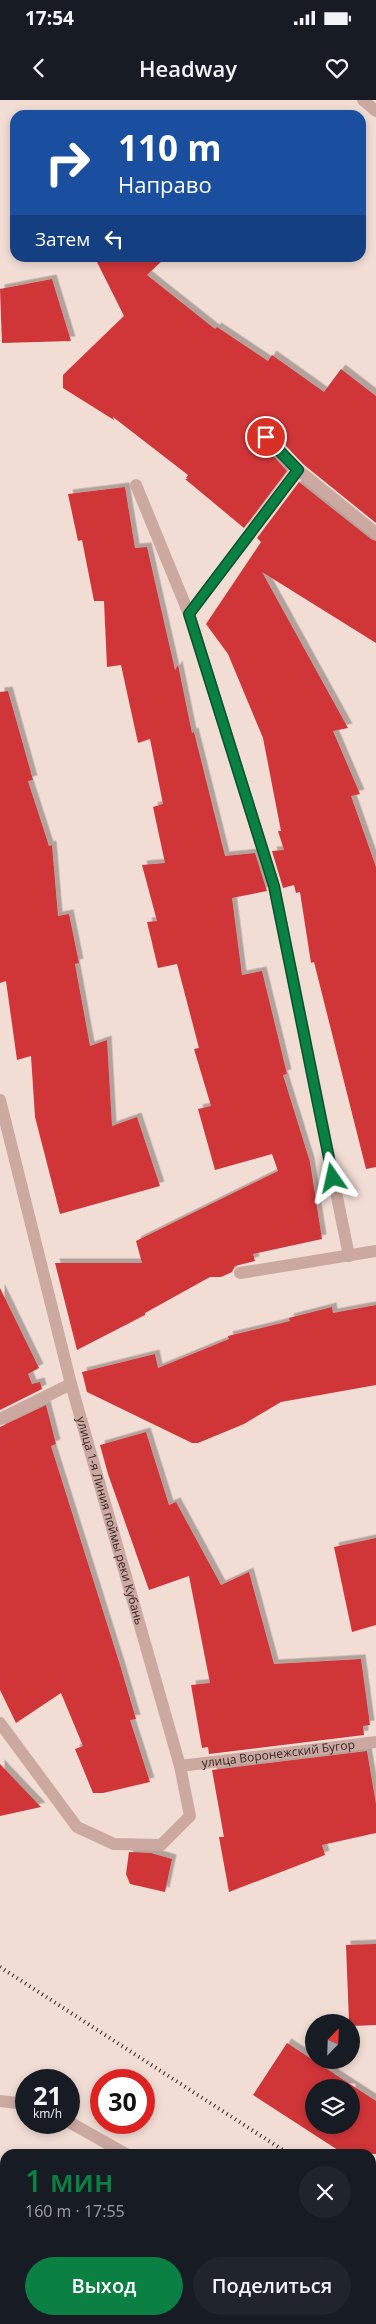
<!DOCTYPE html>
<html lang="ru">
<head>
<meta charset="utf-8">
<style>
	body { margin:0; font-family:"Open Sans",sans-serif; background:#20242c; color:#f1f3f6; height:100vh; display:flex; flex-direction:column; font-size:19px; white-space:nowrap }
	* { box-sizing:border-box; margin:0 }
	p { font-size:16px; color:#9ea1a6 }
	.icon { flex:none; width:28px; height:28px; fill:none; stroke:currentColor; stroke-width:2; stroke-linecap:round; stroke-linejoin:round }
	.map { position:relative; flex:1; overflow:hidden }
	.side { position:absolute; left:0px; top:2049px; width:376px; height:176px; display:flex; flex-direction:column; background:#171b24; border-radius:15px 15px 0 0; box-shadow:0 2px 8px #0003 }
	.side>* { flex:none }
	.banner { position:absolute; left:10px; top:10px; width:356px; height:152px; border-radius:15px; box-shadow:0 2px 8px #0003; background:#1a4fa0; color:#fff; overflow:hidden }
	.needle { width:32px; rotate:23deg }
	.controls { position:absolute; left:305px; top:1914px; display:grid; gap:10px }
	.controls a { display:grid; place-items:center; width:55px; height:55px; border-radius:50%; background:#171b24; box-shadow:0 2px 8px #0003; font-size:25px }
	.speed { position:absolute; left:15px; top:1969px; display:flex; gap:10px; font-size:25px; font-weight:700; text-align:center }
	.speed>* { display:grid; place-content:center; width:65px; height:65px; border-radius:50%; background:#171b24; box-shadow:0 2px 8px #0003; line-height:1 }
	.speed small { font-size:12px; font-weight:400 }
	.speed .limit { border:8px solid #d22; background:#fff; color:#111 }
	.pin { position:absolute; display:grid; place-items:center; width:42px; height:42px; color:#fff; margin:-21px; border:2px solid #fff; border-radius:50%; box-shadow:0 1px 5px #0007 }
	.me { position:absolute; width:55px; margin:-28px; rotate:349deg; stroke-linejoin:round; filter:drop-shadow(0 0 4px #0008) }
	.turn { display:flex; align-items:center; gap:18px; height:105px; padding:0 25px; font-size:22px }
	.turn .icon { width:65px; height:65px; stroke-width:2.5 }
	.turn b { display:block; font-size:35px; line-height:42px }
	.then { display:flex; align-items:center; height:48px; padding:0 25px; background:#0003; gap:10px; font-size:19px }
	.round { display:grid; place-items:center; flex:none; width:52px; height:52px; border-radius:26px; background:#20242c }
	.head { display:flex; align-items:center; justify-content:space-between; height:85px; padding:0 25px }
	h1 { font-size:30px; font-weight:600; line-height:38px; color:#0b8043 }
	.cta { display:flex; gap:10px; margin-top:auto; padding:10px 25px }
	.cta a { flex:1; height:58px; border-radius:30px; background:#0b8043; color:#fff; font-size:20px; font-weight:600; line-height:58px; text-align:center }
	.cta a+a { background:#20242c; color:#f1f3f6 }
	.status { display:flex; justify-content:space-between; align-items:center; height:35px; padding:0 25px; background:#171b24; direction:ltr }
	.status svg { height:14px; fill:currentColor }
	header { display:flex; justify-content:space-between; align-items:center; height:65px; padding:0 25px; background:#171b24; font-size:22px; font-weight:600 }
	.map>svg:first-child { display:block }
	.building { fill:#d03638; fill-rule:evenodd; filter:url(#shadow) }
	.lines { fill:none; stroke-linecap:round; stroke-linejoin:round }
	.minor { stroke:#cba9a1; stroke-width:12 }
	.rail { stroke:#342524; stroke-width:4; stroke-dasharray:1 4; stroke-linecap:butt }
	.route-casing { stroke:#07532c; stroke-width:12 }
	.route { stroke:#0b8043; stroke-width:9 }
	.labels { text-anchor:middle; stroke-width:5; stroke-linejoin:round; paint-order:stroke }
	.street-label { font-size:12px; fill:#342524; stroke:#fae9e2 }
</style>
</head>
<body>
<div class="status"><b>17:54</b><svg viewBox="0 0 49 12"><path d="M0 12V9h3v3zM5 12V6h3v6zM10 12V3h3v9zM15 12V0h3v12zM26 1h20v11H26zM47 4h2v5h-2z"/></svg></div>
<header><svg class="icon" aria-label="back" viewBox="0 0 24 24"><path d="M15 5l-7 7 7 7"/></svg>Headway<svg class="icon" aria-label="heart" viewBox="0 0 24 24"><path d="M12 20l-8-8c-3-5 5-10 8-4 3-6 11-1 8 4z"/></svg></header>
<div class="map">
<svg width="376" height="2224" viewBox="0 0 376 2224">
	<defs>
		<filter id="shadow"><feDropShadow dx="4.5" dy="-4.5" stdDeviation="0" flood-color="#0004"/></filter>
	</defs>
	<rect width="100%" height="100%" fill="#f2ddd5"/>
	<!-- building -->
	<g class="building">
		<polygon points="95,158 165,158 147,175 215,229 217,227 268,261 272,255 324,292 341,269 376,296 376,423 303,364 272,331 264,329 258,334 258,339 287,371 244,428 185,379 188,379 186,378 188,375 113,317 114,320 63,288 63,275 124,216"/>
		<polygon points="52,179 71,241 2,243 0,189"/>
		<polygon points="299,382 371,439 376,441 376,543 262,472 348,628 333,631 360,694 351,696 376,767 376,1067 366,1069 314,862 311,863 300,792 296,793 294,785 283,788 272,751 284,750 278,731 281,731 263,638 228,554 206,524 261,442 257,438"/>
		<polygon points="125,387 135,448 147,447 175,570 178,565 192,633 194,632 225,756 255,753 266,788 267,791 232,798 242,875 262,871 287,974 283,975 310,1062 322,1139 253,1154 255,1161 235,1166 232,1172 221,1177 210,1177 145,1213 145,1215 77,1250 55,1163 142,1163 136,1141 278,1071 272,1054 215,1070 198,1009 211,1006 194,949 199,948 177,864 158,868 147,822 157,821 142,765 165,763 153,707 163,704 150,639 138,643 121,565 107,567 104,501 94,501 82,440 78,441 68,394"/>
		<polygon points="8,591 33,680 28,681 49,746 52,745 58,816 69,814 79,863 75,864 90,946 107,940 112,1026 137,1017 160,1086 60,1114 35,1017 31,956 17,960 6,881 0,883 0,592"/>
		<polygon points="0,1188 39,1268 28,1274 32,1284 40,1282 42,1289 0,1310"/>
		<polygon points="376,1205 376,1285 281,1302 244,1324 198,1343 192,1343 87,1292 82,1272 155,1254 158,1268 229,1239 228,1236 290,1221 289,1218 332,1207 333,1213"/>
		<polygon points="46,1305 56,1344 51,1346 120,1565 136,1619 130,1620 150,1682 103,1693 93,1693 75,1649 83,1646 61,1593 16,1623 0,1590 0,1327"/>
		<polygon points="146,1332 169,1405 176,1402 221,1485 249,1472 274,1564 361,1559 370,1625 363,1626 364,1635 209,1654 208,1647 202,1648 191,1585 210,1583 189,1476 149,1490 108,1374 100,1345"/>
		<polygon points="376,1438 376,1525 352,1532 334,1447"/>
		<polygon points="367,1651 376,1704 376,1733 322,1745 325,1755 229,1792 219,1737 224,1737 212,1670"/>
		<polygon points="0,1664 41,1707 0,1716"/>
		<polygon points="129,1752 151,1753 172,1759 165,1792 130,1784 126,1774"/>
		<polygon points="376,1844 376,1925 351,1926 351,1922 349,1922 346,1845"/>
		<path d="M287 1943 376 2001V2054H344L253 1995ZM314 1988H351V2025H314Z"/>
	</g>
	<g class="lines">
		<!-- minor -->
		<g class="minor">
			<polyline points="363,0 376,11"/>
			<polyline points="266,337 298,370 376,433"/>
			<polyline points="136,385 189,514 274,786 349,1156"/>
			<polyline points="189,514 298,370"/>
			<path id="s1" d="M0 1000 71 1284 180 1666 190 1716 161 1745 114 1744 77 1727 0 1623"/>
			<polyline points="240,1173 376,1151"/>
			<polyline points="0,1319 71,1284"/>
			<path id="s2" d="M180 1666 376 1642"/>
			<polyline points="0,2001 26,2004"/>
			<polyline points="69,2022 126,2054"/>
			<polyline points="371,2187 376,2190"/>
			<polyline points="125,2224 126,2220"/>
			<polyline points="295,2224 296,2220"/>
		</g>
		<!-- rail -->
		<g class="rail">
			<polyline points="0,1867 289,2054"/>
			<polyline points="371,2107 376,2110"/>
		</g>
	</g>
	<g class="lines">
		<defs>
			<polyline id="route" points="266,337 298,370 189,514 274,786 333,1078"/>
		</defs>
		<!-- route casing -->
		<use href="#route" class="route-casing"/>
		<!-- route -->
		<use href="#route" class="route"/>
	</g>
	<g class="labels">
		<!-- street labels -->
		<g class="street-label">
			<text dy="4" stroke="none"><textPath href="#s1" startOffset="435">улица 1-я Линия поймы реки Кубань</textPath></text>
			<text dy="4" stroke="none"><textPath href="#s2" startOffset="99">улица Воронежский Бугор</textPath></text>
		</g>
	</g>
</svg>
<div class="controls">
<a><svg class="needle" viewBox="-14 -14 28 28"><path d="M0-13l5 13h-10z" fill="#e53935"/><path d="M0 13l5-13h-10z" fill="#9ea1a6"/></svg></a>
<a><svg class="icon" aria-label="layers" viewBox="0 0 24 24"><path d="M12 4l9 5-9 5-9-5zM3 14l9 5 9-5"/></svg></a>
</div>
<div class="speed"><div>21<small>km/h</small></div><div class="limit">30</div></div>
<div class="pin" style="left:266px;top:337px;background:#d93025"><svg class="icon" aria-label="arrive" viewBox="0 0 24 24"><path d="M6 21V4h12l-3 4 3 4H6"/></svg></div>
<svg class="me" style="left:333px;top:1078px" viewBox="-20 -20 40 40"><path d="M0-17L14 15 0 8-14 15z" fill="#0b8043" stroke="#fff" stroke-width="4"/></svg>
<div class="banner">
<div class="turn"><svg class="icon" aria-label="right" viewBox="0 0 24 24"><path d="M7 20v-9h11M14 6l5 5-5 5"/></svg><div><b>110 m</b>Направо</div></div>
<div class="then">Затем<svg class="icon" aria-label="left" viewBox="0 0 24 24"><path d="M17 20v-9H6M10 6l-5 5 5 5"/></svg></div>
</div>
<section class="side">
<div class="head"><div><h1>1 мин</h1><p>160 m · 17:55</p></div><a class="round"><svg class="icon" aria-label="close" viewBox="0 0 24 24"><path d="M6 6l12 12M18 6L6 18"/></svg></a></div>
<div class="cta"><a>Выход</a><a>Поделиться</a></div>
</section>
</div>
</body>
</html>
